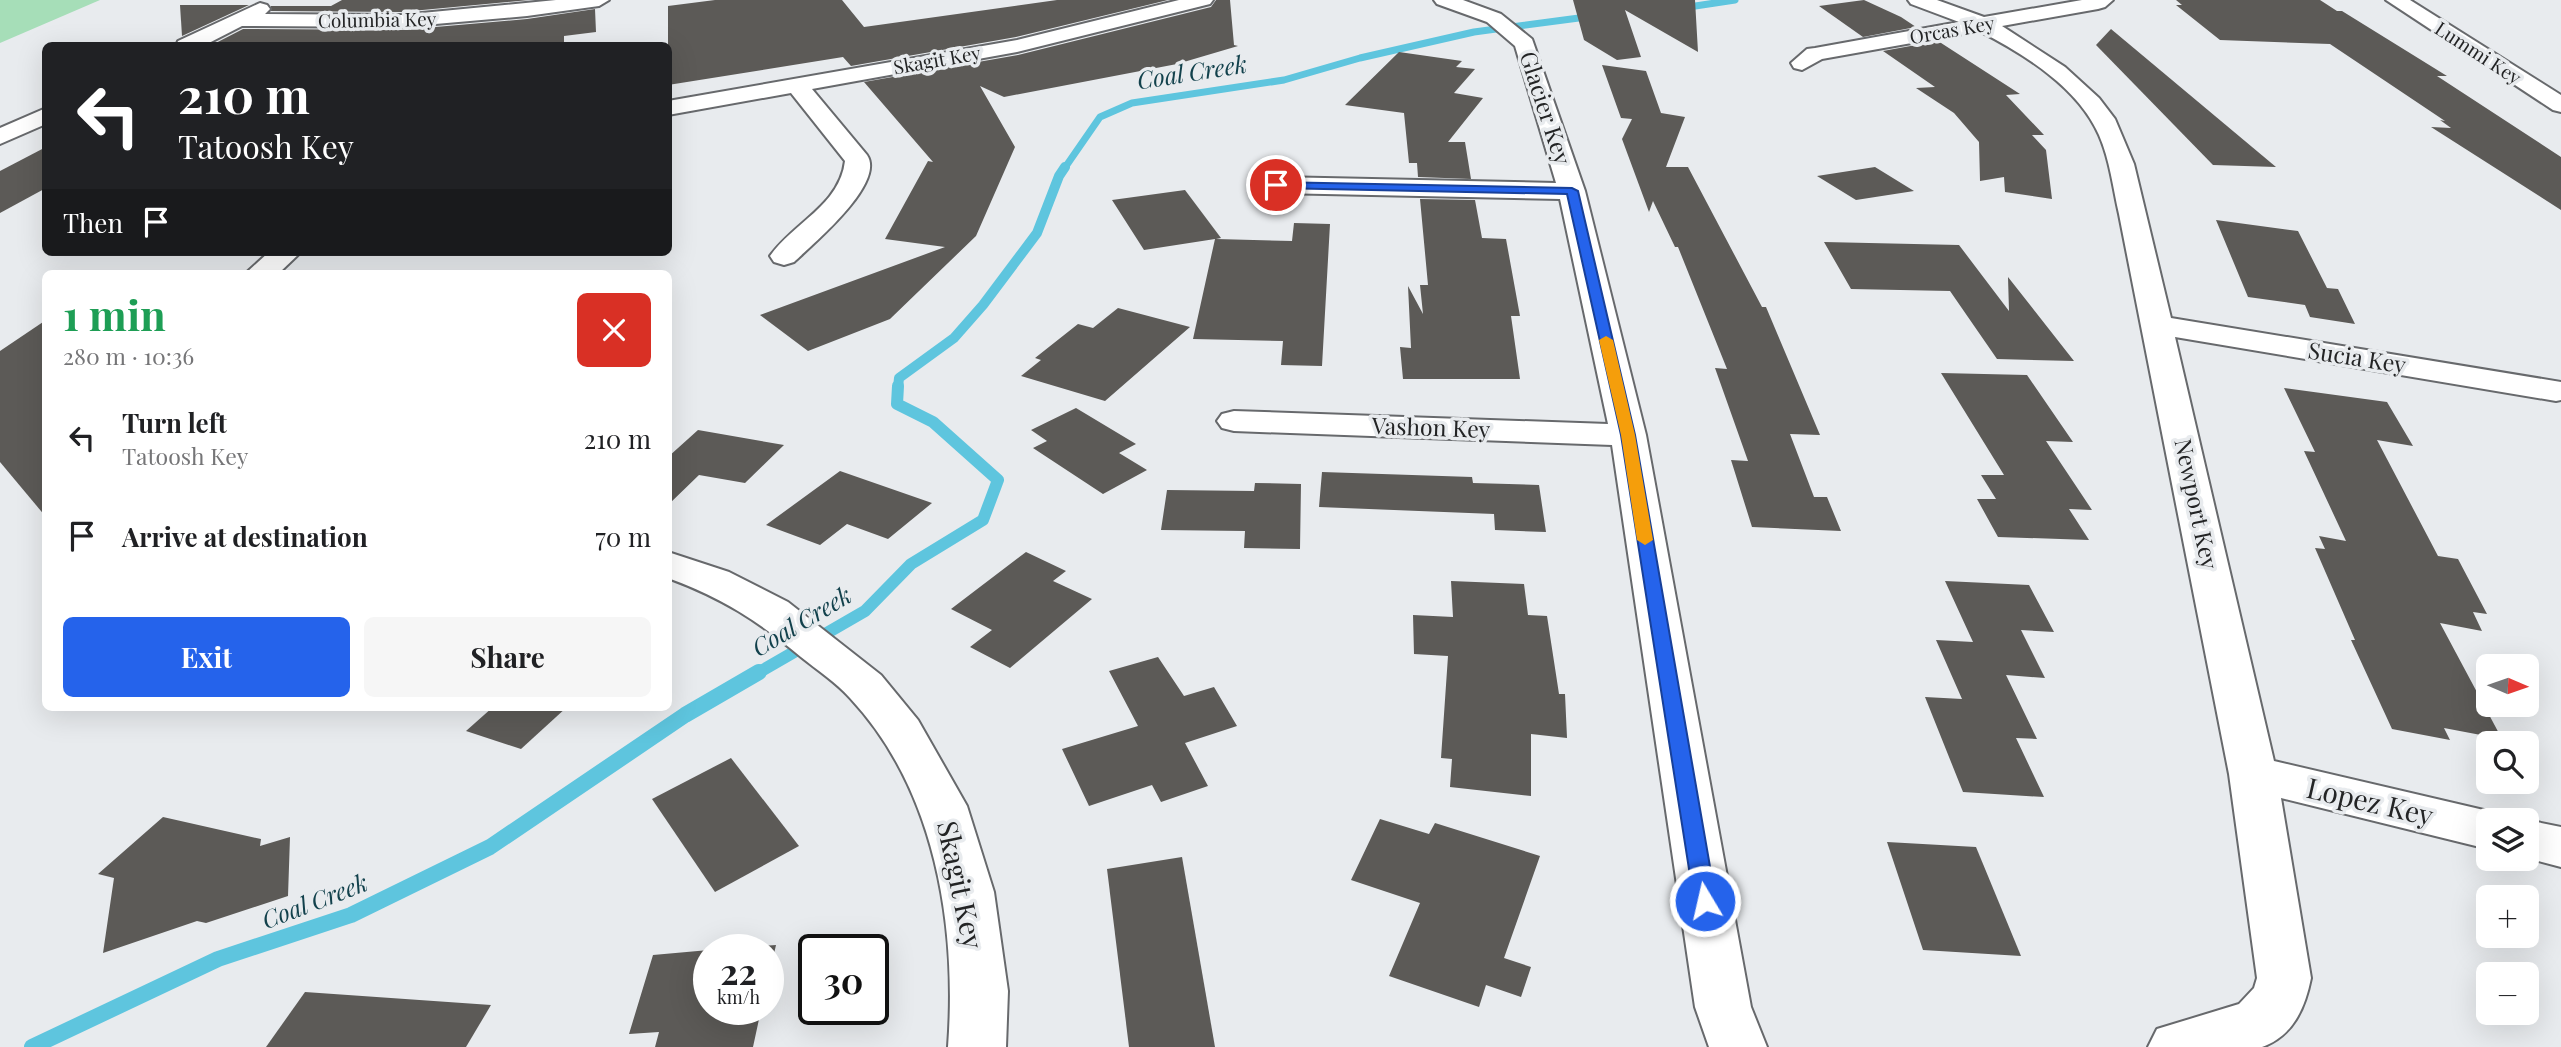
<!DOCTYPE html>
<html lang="en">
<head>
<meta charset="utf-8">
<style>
	body { margin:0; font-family:"Playfair Display",serif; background:#f6f6f6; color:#202124; height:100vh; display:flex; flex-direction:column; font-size:26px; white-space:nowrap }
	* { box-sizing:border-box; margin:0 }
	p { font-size:23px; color:#757577 }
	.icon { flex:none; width:38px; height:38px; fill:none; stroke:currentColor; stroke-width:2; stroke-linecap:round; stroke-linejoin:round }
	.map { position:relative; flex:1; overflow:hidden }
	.details { position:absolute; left:42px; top:270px; width:630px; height:441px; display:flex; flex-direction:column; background:#fff; border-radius:10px; box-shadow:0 7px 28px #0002 }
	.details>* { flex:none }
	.hud { position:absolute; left:42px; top:42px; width:630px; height:214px; border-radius:10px; box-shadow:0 7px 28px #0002; background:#202124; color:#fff; overflow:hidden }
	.needle { width:46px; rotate:92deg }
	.tools { position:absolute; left:2476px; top:654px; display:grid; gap:14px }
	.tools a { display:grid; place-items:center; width:63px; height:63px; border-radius:10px; background:#fff; box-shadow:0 7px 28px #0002; font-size:35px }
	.speed { position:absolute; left:693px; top:934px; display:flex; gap:14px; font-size:35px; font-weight:700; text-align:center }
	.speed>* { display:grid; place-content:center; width:91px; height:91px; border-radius:50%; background:#fff; box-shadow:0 7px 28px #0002; line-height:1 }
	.speed small { font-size:18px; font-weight:400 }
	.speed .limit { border:4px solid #111; border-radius:10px; background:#fff; color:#111 }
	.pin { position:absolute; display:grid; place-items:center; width:60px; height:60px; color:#fff; margin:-30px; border:4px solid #fff; border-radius:50%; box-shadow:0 2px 7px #0007 }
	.me { position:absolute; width:77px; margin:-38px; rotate:351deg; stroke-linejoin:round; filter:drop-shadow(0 0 5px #0008) }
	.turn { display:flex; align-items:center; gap:24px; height:147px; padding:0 21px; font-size:32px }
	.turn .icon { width:91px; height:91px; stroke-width:2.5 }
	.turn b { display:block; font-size:49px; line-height:60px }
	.then { display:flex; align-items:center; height:66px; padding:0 21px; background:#0003; gap:14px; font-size:26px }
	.round { display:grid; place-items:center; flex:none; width:74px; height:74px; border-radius:10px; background:#f6f6f6 }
	.headline { display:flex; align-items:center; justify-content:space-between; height:119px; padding:0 21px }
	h1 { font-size:42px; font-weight:700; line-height:52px; color:#1e9e55 }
	.button { display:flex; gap:14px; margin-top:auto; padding:14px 21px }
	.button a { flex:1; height:80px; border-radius:10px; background:#2563eb; color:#fff; font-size:28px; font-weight:700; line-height:80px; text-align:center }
	.button a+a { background:#f6f6f6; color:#202124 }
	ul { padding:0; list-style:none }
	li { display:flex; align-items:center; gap:21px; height:98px; padding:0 21px }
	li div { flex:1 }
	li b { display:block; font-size:26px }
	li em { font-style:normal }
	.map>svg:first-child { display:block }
	.green { fill:#a6deb8 }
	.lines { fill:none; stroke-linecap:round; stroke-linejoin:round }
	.stream-far3 { stroke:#5ec5de; stroke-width:7 }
	.stream-far2 { stroke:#5ec5de; stroke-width:10 }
	.stream-far1 { stroke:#5ec5de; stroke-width:12 }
	.stream { stroke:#5ec5de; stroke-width:16 }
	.building { fill:#5c5a57 }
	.minor-casing { stroke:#67696c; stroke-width:4 }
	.minor { fill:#fff; fill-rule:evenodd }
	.route { fill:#2563eb; stroke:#184099; stroke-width:2 }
	.slow { fill:#f59e0b }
	.labels { text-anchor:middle; stroke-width:7; stroke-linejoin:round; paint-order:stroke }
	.far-street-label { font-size:19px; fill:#232425; stroke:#e8ebee }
	.street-label { font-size:23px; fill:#232425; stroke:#e8ebee }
	.water-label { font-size:24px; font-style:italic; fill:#12414c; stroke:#e8ebee }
	.near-street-label { font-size:28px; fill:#232425; stroke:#e8ebee }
</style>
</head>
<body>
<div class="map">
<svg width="2561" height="1047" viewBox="0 0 2561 1047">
	<rect width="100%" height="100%" fill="#e8ebee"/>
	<!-- green -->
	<polygon class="green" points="0,0 100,0 0,43"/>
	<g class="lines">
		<!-- stream-far3 -->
		<g class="stream-far3">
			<polyline points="1682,8 1735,0"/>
			<polyline points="1064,169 1100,117 1132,103 1284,80 1360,58 1474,32 1594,16"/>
		</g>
		<!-- stream-far2 -->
		<polyline class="stream-far2" points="898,388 899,378 954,338 983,305 1037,233 1059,176 1065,167"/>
		<!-- stream-far1 -->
		<polyline class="stream-far1" points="756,674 865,611 911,564 983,520 998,480 933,422 897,404 898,386"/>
		<!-- stream -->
		<polyline class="stream" points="32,1047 218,959 351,915 490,847 685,715 759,672"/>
	</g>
	<!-- building -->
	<g class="building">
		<polygon points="342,0 529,0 401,12 271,11 271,6 331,6"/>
		<polygon points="715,0 842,0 864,27 1057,0 1168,0 1016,37 851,66 843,57 668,85 668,6"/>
		<polygon points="1216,0 1230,0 1234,45 1238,46 1177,64 1004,97 980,86 1015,147 976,236 890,319 808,351 760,315 945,247 885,239 928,161 933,162 864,82 1018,55 1211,7"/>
		<polygon points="1573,0 1695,0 1698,52 1625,10 1641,57 1617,60 1584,40"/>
		<polygon points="1864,0 1901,17 1916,27 1863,37 1819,6"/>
		<polygon points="2176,0 2320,0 2337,11 2342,11 2447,76 2437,76 2561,157 2561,210 2431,127 2451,128 2440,120 2445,121 2330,44 2220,40 2176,5 2182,5"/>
		<polygon points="180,5 249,5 182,36"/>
		<polygon points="595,9 596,32 564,36 564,43 539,46 210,46 243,29 401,30 527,19"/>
		<polygon points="2111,29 2276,167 2213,165 2096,45"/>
		<polygon points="1938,41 2020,94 2006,95 2044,135 2032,135 2046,150 2052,199 2005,192 2004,177 1980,181 1979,142 1954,113 1916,88 1935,87 1883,51"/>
		<polygon points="1399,52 1462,61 1456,67 1475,69 1454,93 1483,98 1448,142 1465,142 1471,179 1418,177 1417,163 1409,163 1404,113 1345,105"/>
		<polygon points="1602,65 1646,71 1661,113 1685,117 1666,167 1688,167 1762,307 1766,307 1820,435 1790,434 1814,497 1827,497 1841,531 1752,527 1731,460 1748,461 1715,368 1727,369 1678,247 1675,247 1653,201 1649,212 1622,139 1632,119 1621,118"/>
		<polygon points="46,147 46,188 0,213 0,171"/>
		<polygon points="1875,167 1914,191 1856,200 1817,176"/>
		<polygon points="1185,190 1221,238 1216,239 1292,241 1294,223 1330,224 1322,366 1281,365 1283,341 1193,339 1215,239 1144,250 1112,200"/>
		<polygon points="1420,199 1475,200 1482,238 1506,239 1520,316 1511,316 1520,379 1403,379 1400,347 1411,348 1408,286 1423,314 1420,285 1428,285"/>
		<polygon points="2216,220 2298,231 2327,288 2338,289 2355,324 2310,317 2305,305 2248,297"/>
		<polygon points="1824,242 1959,245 2009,311 2008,277 2074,361 1997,359 1950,291 1851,289"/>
		<polygon points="1118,308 1190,327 1105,401 1021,376 1041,360 1035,358 1078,324 1093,328"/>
		<polygon points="46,320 46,517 0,462 0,351"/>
		<polygon points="1941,373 2027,375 2073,442 2046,441 2092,510 2069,509 2089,540 1998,537 1977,499 1996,499 1981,475 2004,475"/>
		<polygon points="2284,388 2387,402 2413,446 2377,440 2438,556 2458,559 2487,614 2473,612 2482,631 2440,623 2502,739 2444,728 2450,740 2392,729 2351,640 2355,640 2315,548 2325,549 2319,536 2346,541 2304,451 2315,452"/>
		<polygon points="1076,408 1136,444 1119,453 1147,470 1103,494 1033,448 1047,441 1031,430"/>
		<polygon points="698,430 784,445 745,483 699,475 668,505 668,457"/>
		<polygon points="840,471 932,503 888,539 847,524 820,545 766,525"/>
		<polygon points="1322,472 1472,477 1473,483 1539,485 1546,532 1495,530 1494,514 1319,507"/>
		<polygon points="1255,483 1301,484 1300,549 1244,548 1245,531 1161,530 1167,490 1254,491"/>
		<polygon points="1026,552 1066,571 1053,581 1092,599 1010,668 970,647 992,630 951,609"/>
		<polygon points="1451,581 1524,584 1528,615 1547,616 1559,694 1565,694 1567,738 1531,734 1531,796 1450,787 1452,759 1441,758 1448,656 1414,654 1413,615 1453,617"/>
		<polygon points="1945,581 2029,585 2054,632 2021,630 2045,678 2006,675 2037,739 2016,738 2044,797 1963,792 1925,697 1962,699 1936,640 1973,642"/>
		<polygon points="1158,657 1184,696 1214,687 1237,726 1185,743 1208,786 1161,802 1152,785 1089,806 1062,749 1138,726 1109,671"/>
		<polygon points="493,707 567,707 521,749 466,731"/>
		<polygon points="731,758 799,846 715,892 652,799"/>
		<polygon points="163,817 261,839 260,846 290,837 288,896 206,923 197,921 103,953 114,878 98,874"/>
		<polygon points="1380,819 1429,834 1435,823 1540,856 1504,958 1531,967 1521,997 1486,985 1479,1007 1389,976 1420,903 1351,880"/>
		<polygon points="1887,842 1976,847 2021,956 1923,950"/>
		<polygon points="1182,857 1215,1047 1129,1047 1107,869"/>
		<polygon points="776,945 768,980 768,950 711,950"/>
		<polygon points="709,950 709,1010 761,1010 753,1047 655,1047 659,1032 629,1034 653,955"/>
		<polygon points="305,992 491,1005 466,1047 266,1047"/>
	</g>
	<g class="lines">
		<defs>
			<g id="minor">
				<polygon points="556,0 609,0 599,6 527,16 401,27 242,26 203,46 176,46 178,41 260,3 267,5 270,9 265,14 401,15"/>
				<path d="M1179 0H1213L1210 4 1017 52 812 89 867 155C886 183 813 244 794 262L784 265 774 262 770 256C793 223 840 205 845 161L791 93 668 115V101L1017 40Z"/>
				<polygon points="1434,0 1463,0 1501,14 1532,39 1585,191 1646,435 1751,1007 1767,1047 1709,1047 1695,1007 1612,445 1234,431 1222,428 1217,421 1222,414 1234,411 1608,424 1560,199 1277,193 1268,191 1264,185 1268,179 1277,177 1556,183 1515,46 1487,22 1437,4"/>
				<path d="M1908 0H1937L1984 17 2082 0H2113L2105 7 2098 9 2002 26 2065 67 2099 98 2115 119 2134 164 2171 318 2561 382V400L2556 401 2175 337 2274 761 2488 811 2506 816 2508 821H2488V849L2281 798 2311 978C2305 1008 2293 1036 2262 1047H2148L2157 1029 2239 1004 2254 988 2257 978 2229 774 2119 214C2113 188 2110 160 2099 135 2078 87 2024 54 1979 31L1822 59 1802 70 1794 68 1791 63 1807 49 1815 48 1959 22 1911 4Z"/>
				<polygon points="2386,0 2410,0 2561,95 2561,112 2553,110"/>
				<polygon points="46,108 46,124 0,144 0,128"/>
				<polygon points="269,252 301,252 279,273 246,273"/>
				<path d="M668 552 729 572 788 602 881 675 918 720 967 806 994 892 1008 991 1006 1047H948C957 926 936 790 850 698 836 682 817 670 801 657 757 620 722 598 668 578Z"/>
				<polygon points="2527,820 2561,827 2561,867 2527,858 2527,821 2523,821"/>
			</g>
		</defs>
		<!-- minor casing -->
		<use href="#minor" class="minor-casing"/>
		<!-- minor -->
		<use href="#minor" class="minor"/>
	</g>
	<!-- route -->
	<polygon class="route" points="1273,182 1572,188 1578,191 1635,435 1716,901 1713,907 1705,910 1698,907 1694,901 1621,435 1567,194 1276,188 1273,187"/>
	<!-- slow -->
	<polygon class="slow" points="1606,336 1613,340 1635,435 1653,540 1645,545 1637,540 1621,435 1599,340"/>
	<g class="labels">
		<!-- far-street labels -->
		<g class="far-street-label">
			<text transform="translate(377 20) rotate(-1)" y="7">Columbia Key</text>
			<text transform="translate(1952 30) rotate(-10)" y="7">Orcas Key</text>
			<text transform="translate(2478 53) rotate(33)" y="7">Lummi Key</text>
			<text transform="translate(937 60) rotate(-10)" y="7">Skagit Key</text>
		</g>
		<!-- street labels -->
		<g class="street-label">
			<text transform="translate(1545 108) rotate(72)" y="8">Glacier Key</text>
			<text transform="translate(2357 358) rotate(9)" y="8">Sucia Key</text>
			<text transform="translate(1431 428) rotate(2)" y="8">Vashon Key</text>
			<text transform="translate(2196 504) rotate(78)" y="8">Newport Key</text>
		</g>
		<!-- water labels -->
		<g class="water-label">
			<text transform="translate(1192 73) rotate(-9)" y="8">Coal Creek</text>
			<text transform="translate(802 622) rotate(-31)" y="8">Coal Creek</text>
			<text transform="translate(315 902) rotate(-21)" y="8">Coal Creek</text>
		</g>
		<!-- near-street labels -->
		<g class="near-street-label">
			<text transform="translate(2370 802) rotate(13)" y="10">Lopez Key</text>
			<text transform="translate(960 885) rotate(78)" y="10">Skagit Key</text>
		</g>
	</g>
</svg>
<div class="tools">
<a><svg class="needle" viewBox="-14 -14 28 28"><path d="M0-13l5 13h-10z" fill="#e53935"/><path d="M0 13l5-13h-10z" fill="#757577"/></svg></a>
<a><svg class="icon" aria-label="search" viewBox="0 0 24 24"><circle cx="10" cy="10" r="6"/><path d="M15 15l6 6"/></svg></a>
<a><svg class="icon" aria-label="layers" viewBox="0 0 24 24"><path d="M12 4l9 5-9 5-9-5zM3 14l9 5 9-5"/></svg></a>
<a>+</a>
<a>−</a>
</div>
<div class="speed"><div>22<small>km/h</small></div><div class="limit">30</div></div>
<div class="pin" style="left:1276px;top:185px;background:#d93025"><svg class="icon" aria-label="arrive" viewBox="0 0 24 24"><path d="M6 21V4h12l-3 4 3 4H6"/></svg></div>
<svg class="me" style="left:1705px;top:901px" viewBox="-20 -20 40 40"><circle r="17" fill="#2563eb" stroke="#fff" stroke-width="3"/><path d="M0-11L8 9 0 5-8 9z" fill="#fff"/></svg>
<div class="hud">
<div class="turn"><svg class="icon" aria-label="left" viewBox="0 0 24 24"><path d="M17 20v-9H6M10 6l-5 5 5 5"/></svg><div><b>210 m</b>Tatoosh Key</div></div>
<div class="then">Then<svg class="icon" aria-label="arrive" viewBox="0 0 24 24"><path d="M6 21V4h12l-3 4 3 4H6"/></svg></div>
</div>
<section class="details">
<div class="headline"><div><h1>1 min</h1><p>280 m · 10:36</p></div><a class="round" style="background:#d93025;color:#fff"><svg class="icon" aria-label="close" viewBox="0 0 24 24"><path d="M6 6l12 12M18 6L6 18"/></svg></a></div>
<ul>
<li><svg class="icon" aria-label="left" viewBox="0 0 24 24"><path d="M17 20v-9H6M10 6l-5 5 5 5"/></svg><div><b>Turn left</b><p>Tatoosh Key</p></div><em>210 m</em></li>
<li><svg class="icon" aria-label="arrive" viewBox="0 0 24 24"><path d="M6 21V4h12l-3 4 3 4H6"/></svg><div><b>Arrive at destination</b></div><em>70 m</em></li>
</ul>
<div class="button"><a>Exit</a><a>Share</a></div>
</section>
</div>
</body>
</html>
